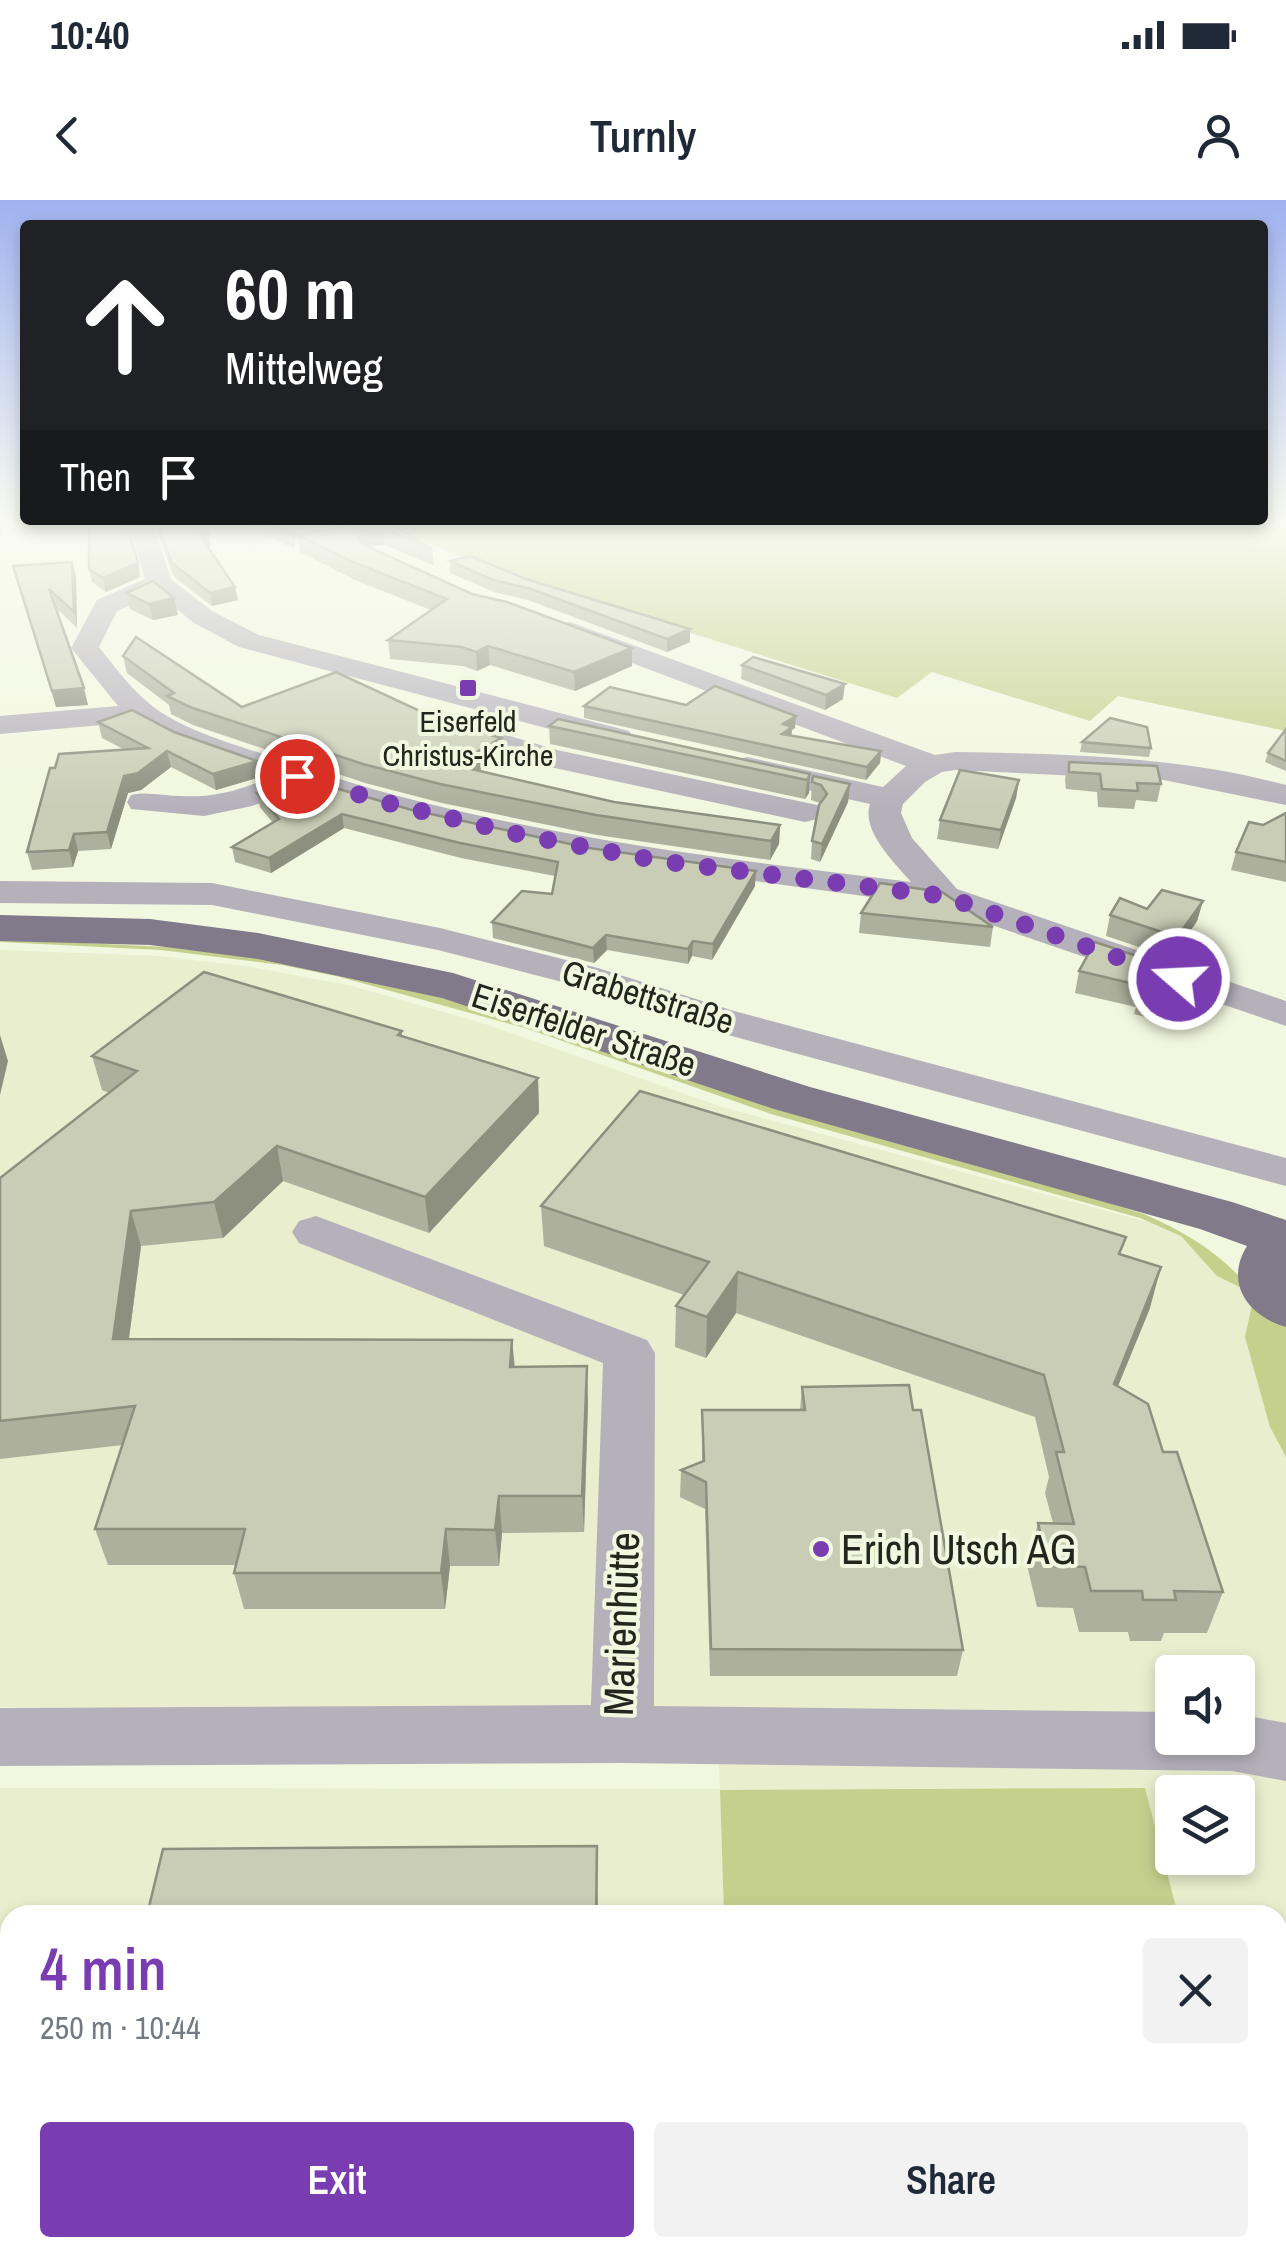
<!DOCTYPE html>
<html lang="en">
<head>
<meta charset="utf-8">
<style>
	body { margin:0; font-family:"Archivo Narrow",sans-serif; background:#f2f2f3; color:#1f2937; height:100vh; display:flex; flex-direction:column; font-size:38px; white-space:nowrap }
	* { box-sizing:border-box; margin:0 }
	p { font-size:32px; color:#747a83 }
	.icon { flex:none; width:55px; height:55px; fill:none; stroke:currentColor; stroke-width:2; stroke-linecap:round; stroke-linejoin:round }
	.map { position:relative; flex:1; overflow:hidden }
	.sheet { position:absolute; left:0px; top:1705px; width:1288px; height:352px; display:flex; flex-direction:column; background:#fff; border-radius:30px 30px 0 0; box-shadow:0 5px 15px #0003 }
	.sheet>* { flex:none }
	.hud { position:absolute; left:20px; top:20px; width:1248px; height:305px; border-radius:10px; box-shadow:0 5px 15px #0003; background:#202124; color:#fff; overflow:hidden }
	.buttons { position:absolute; left:1155px; top:1455px; display:grid; gap:20px }
	.buttons a { display:grid; place-items:center; width:100px; height:100px; border-radius:10px; background:#fff; box-shadow:0 5px 15px #0003; font-size:50px }
	.pin { position:absolute; display:grid; place-items:center; width:85px; height:85px; color:#fff; margin:-42px; border:5px solid #fff; border-radius:50%; box-shadow:0 2px 10px #0007 }
	.me { position:absolute; width:110px; margin:-55px; rotate:289deg; stroke-linejoin:round; filter:drop-shadow(0 0 8px #0008) }
	.turn { display:flex; align-items:center; gap:35px; height:210px; padding:0 40px; font-size:45px }
	.turn .icon { width:130px; height:130px; stroke-width:2.5 }
	.turn b { display:block; font-size:70px; line-height:85px }
	.then { display:flex; align-items:center; height:95px; padding:0 40px; background:#0003; gap:20px; font-size:38px }
	.round { display:grid; place-items:center; flex:none; width:105px; height:105px; border-radius:10px; background:#f2f2f3 }
	.head { display:flex; align-items:center; justify-content:space-between; height:170px; padding:0 40px }
	h1 { font-size:60px; font-weight:600; line-height:75px; color:#793cb1 }
	.action { display:flex; gap:20px; margin-top:auto; padding:20px 40px }
	.action a { flex:1; height:115px; border-radius:10px; background:#793cb1; color:#fff; font-size:40px; font-weight:600; line-height:115px; text-align:center }
	.action a+a { background:#f2f2f3; color:#1f2937 }
	.status { display:flex; justify-content:space-between; align-items:center; height:70px; padding:0 50px; background:#fff; direction:ltr }
	.status svg { height:28px; fill:currentColor }
	header { display:flex; justify-content:space-between; align-items:center; height:130px; padding:0 40px; background:#fff; font-size:45px; font-weight:600 }
	.map>svg:first-child { display:block }
	.built { fill:#e9eece; fill-rule:evenodd }
	.green { fill:#c6d08d }
	.lines { fill:none; stroke-linecap:round; stroke-linejoin:round }
	.minor { fill:#b5b1bb; fill-rule:evenodd }
	.major { fill:#817a8b; fill-rule:evenodd }
	.wall { fill:#adb09d }
	.shaded-wall { fill:#8d907f }
	.building { fill:#c9cdb6; stroke:#8d907f; stroke-width:2.5 }
	.route { stroke:#793cb1; stroke-width:18; stroke-dasharray:0 32.4 }
	.poi-dot { fill:#793cb1; stroke:#f2f7df; stroke-width:4 }
	.labels { text-anchor:middle; stroke-width:8; stroke-linejoin:round; paint-order:stroke }
	.far-poi-label { font-size:30px; fill:#24261d; stroke:#f2f7df }
	.street-label { font-size:35px; fill:#24261d; stroke:#f2f7df }
	.near-poi-label { font-size:42px; fill:#24261d; stroke:#f2f7df; text-anchor:start }
	.near-street-label { font-size:42px; fill:#24261d; stroke:#f2f7df }
</style>
</head>
<body>
<div class="status"><b>10:40</b><svg viewBox="0 0 49 12"><path d="M0 12V9h3v3zM5 12V6h3v6zM10 12V3h3v9zM15 12V0h3v12zM26 1h20v11H26zM47 4h2v5h-2z"/></svg></div>
<header><svg class="icon" aria-label="back" viewBox="0 0 24 24"><path d="M15 5l-7 7 7 7"/></svg>Turnly<svg class="icon" aria-label="person" viewBox="0 0 24 24"><circle cx="12" cy="8" r="4"/><path d="M4 21q1-7 8-7t8 7"/></svg></header>
<div class="map">
<svg width="1286" height="2057" viewBox="0 0 1286 2057">
	<rect width="100%" height="100%" fill="#f2f7df"/>
	<!-- built -->
	<path class="built" d="M0 750 159 756 251 767 352 786 482 823 722 907 1177 1030 1254 1095 1270 1227 1286 1257V2057H1266L1263 2048H1278V1715H1178L1144 1588 720 1591 724 1715H10V2048H736V2057H0V1588L720 1589 716 1509 0 1507ZM1172 1472H1238V1538H1172ZM1172 1592H1238V1658H1172Z"/>
	<!-- green -->
	<g class="green">
		<polygon points="372,321 1286,321 1286,531 1118,496 1090,521 932,472 897,498 507,375"/>
		<path d="M0 739 167 747 288 762 436 794 1144 1014C1187 1033 1225 1055 1254 1094L1217 1076 1181 1036 1140 1018 771 914 528 829 340 777 282 765 161 750 0 742Z"/>
		<polygon points="1254,1095 1286,1118 1286,1257 1270,1227 1245,1137"/>
		<polygon points="1145,1588 1178,1715 724,1715 720,1590"/>
		<polygon points="736,2048 1263,2048 1266,2057 736,2057"/>
	</g>
	<g class="lines">
		<!-- minor -->
		<g class="minor">
			<path d="M128 321H152L171 379 212 411 259 435 629 531 633 538 629 545 618 547 239 447 194 423 157 393 117 411 99 447C118 471 137 497 162 513 200 537 248 548 290 563 490 632 701 656 911 682 894 662 861 631 870 604L736 574 731 567 736 560 747 557 883 587 906 566 560 436 556 430 560 424 570 422 935 555 955 552C1067 554 1177 556 1286 585V605L1164 580 955 570 942 572 925 582 903 604 901 613 912 638 957 689 1286 801V826L936 706 587 658 413 621 299 587 252 606 204 616 131 609 127 602 131 595C148 591 164 596 181 596 213 598 241 590 270 577L165 539 136 522 0 534V516L118 506 71 448 97 400 145 379Z"/>
			<polygon points="476,526 557,550 817,605 822,612 817,619 805,622 550,567 465,542 461,535 465,528"/>
			<polygon points="0,681 212,683 440,728 598,768 734,811 1286,958 1286,986 706,829 570,784 438,750 212,705 0,703"/>
			<polygon points="316,1016 647,1140 655,1153 654,1506 1172,1512 1172,1538 1238,1538 1238,1514 1286,1523 1286,1581 1232,1571 622,1563 0,1566 0,1508 591,1505 603,1163 299,1043 292,1032 299,1021"/>
		</g>
		<!-- major -->
		<path class="major" d="M0 715 150 719 258 733 453 773 810 887 1232 1002 1286 1020V1127C1248 1116 1224 1083 1247 1046L1200 1029 774 909 442 798 258 759 150 745 0 741Z"/>
	</g>
	<!-- wall -->
	<g class="wall">
		<polygon points="153,321 202,321 211,346 208,347 235,387 238,400 212,406 174,377"/>
		<polygon points="239,321 298,321 294,349"/>
		<polygon points="369,321 432,349 434,366 385,345 367,347 472,394 632,448 632,466 575,491 490,465 477,471 463,466 390,459 388,440 431,410 355,380 300,352 298,335"/>
		<polygon points="450,361 526,379 690,429 690,442 667,452 528,400 494,392 450,373"/>
		<polygon points="72,362 76,377 77,428 55,407 88,505 56,507 13,366"/>
		<polygon points="138,363 140,377 106,392 92,382 89,369"/>
		<polygon points="126,393 174,398 178,415 153,420 130,409"/>
		<polygon points="123,456 242,507 463,527 501,538 502,557 478,571 614,602 780,625 779,644 770,660 597,635 442,603 365,583 193,525 171,514 169,505 127,473"/>
		<polygon points="742,465 843,499 825,510 741,479"/>
		<polygon points="686,505 795,528 792,530 791,536 881,551 880,563 866,580 584,518 584,506"/>
		<polygon points="98,522 260,577 216,590 171,567 141,590 128,593 111,649 78,651 73,667 32,670 27,652 55,568 123,549 102,538"/>
		<polygon points="549,526 810,574 809,593 805,599 550,544"/>
		<polygon points="1286,529 1286,571 1265,562 1268,553"/>
		<polygon points="1082,542 1151,548 1149,557 1080,552"/>
		<polygon points="1069,562 1161,584 1157,602 1136,600 1134,609 1098,607 1097,592 1066,589 1065,579"/>
		<polygon points="1019,580 1016,598 998,649 937,639 940,620"/>
		<polygon points="812,582 850,584 848,602 820,662 811,659 812,641 820,603 811,600"/>
		<polygon points="257,593 412,610 755,686 712,760 692,756 688,764 607,750 594,763 493,738 492,722 552,694 555,676 461,658 344,628 271,673 235,662 232,647 273,623 260,607"/>
		<polygon points="1286,613 1286,682 1231,670 1236,652 1263,625"/>
		<polygon points="1203,701 1197,721 1172,758 1106,736 1110,715"/>
		<polygon points="861,713 993,727 990,747 859,733"/>
		<polygon points="1158,767 1185,797 1172,824 1134,814 1136,807 1075,793 1079,771"/>
		<polygon points="402,831 402,836 538,878 539,913 429,1033 283,981 223,1038 141,1046 129,1139 512,1140 515,1167 588,1203 584,1332 502,1333 499,1366 450,1366 445,1409 244,1409 234,1373 236,1365 108,1365 95,1329 123,1245 0,1259 0,978 109,893 102,890 92,856"/>
		<polygon points="541,1006 1122,1055 1150,1108 1118,1186 1163,1252 1223,1392 1207,1433 1164,1433 1161,1441 1130,1441 1128,1432 1079,1432 1073,1408 1037,1407 1027,1365 1038,1323 1053,1323 1045,1293 1049,1277 1035,1217 736,1113 706,1158 675,1147 676,1106 684,1095 544,1046"/>
		<polygon points="802,1187 913,1210 963,1450 957,1476 710,1476 705,1309 680,1297 681,1270 702,1261 702,1210 800,1210"/>
	</g>
	<!-- shaded-wall -->
	<g class="shaded-wall">
		<polygon points="0,321 9,321 0,337"/>
		<polygon points="295,321 298,321 294,349 293,336"/>
		<polygon points="383,328 385,345 364,347 359,339 362,330"/>
		<polygon points="209,333 211,346 201,347 199,334"/>
		<polygon points="72,362 76,377 77,428 74,412"/>
		<polygon points="138,363 140,377 106,392 103,378"/>
		<polygon points="235,387 238,400 212,406 210,393"/>
		<polygon points="174,398 178,415 153,420 149,404"/>
		<polygon points="690,429 690,442 667,452 667,439"/>
		<polygon points="488,446 490,465 477,471 476,452"/>
		<polygon points="632,448 632,466 575,491 574,472"/>
		<polygon points="845,484 843,499 825,510 826,495"/>
		<polygon points="84,488 88,505 56,507 52,491"/>
		<polygon points="796,516 795,528 792,530 791,538 781,546 783,524"/>
		<polygon points="501,538 502,557 455,584 454,565"/>
		<polygon points="167,551 171,567 141,590 128,593 111,649 107,632 124,576"/>
		<polygon points="881,551 880,563 866,580 867,567"/>
		<polygon points="257,561 260,577 216,590 213,574"/>
		<polygon points="810,574 809,593 805,599 807,580"/>
		<polygon points="1019,580 1016,598 998,649 1001,630"/>
		<polygon points="850,584 848,602 820,662 822,644"/>
		<polygon points="342,614 344,628 271,673 269,658"/>
		<polygon points="780,625 779,644 770,660 771,641"/>
		<polygon points="74,634 78,651 73,667 69,650"/>
		<polygon points="756,671 755,686 712,760 713,744"/>
		<polygon points="1203,701 1197,721 1172,758 1177,737"/>
		<polygon points="606,735 607,750 594,763 593,748"/>
		<polygon points="693,741 692,756 688,764 688,749"/>
		<polygon points="1191,776 1185,797 1172,824 1178,802"/>
		<polygon points="0,835 8,861 0,895"/>
		<polygon points="538,878 539,913 429,1033 425,997"/>
		<polygon points="277,946 283,981 223,1038 214,1002"/>
		<polygon points="131,1011 141,1046 124,1175 113,1139"/>
		<polygon points="1161,1067 1150,1108 1102,1225 1114,1184"/>
		<polygon points="738,1072 736,1113 706,1158 707,1117"/>
		<polygon points="512,1140 515,1176 510,1167"/>
		<polygon points="587,1166 588,1203 584,1332 582,1296"/>
		<polygon points="499,1296 502,1333 499,1366 495,1330"/>
		<polygon points="446,1329 450,1366 445,1409 441,1373"/>
		<polygon points="597,1646 598,1715 596,1715"/>
	</g>
	<!-- building -->
	<g class="building">
		<polygon points="89,321 126,321 138,363 103,378 89,369"/>
		<polygon points="156,321 202,321 209,333 199,334 235,387 210,393 172,363"/>
		<polygon points="263,321 295,321 293,336"/>
		<polygon points="369,321 386,321 432,349 383,328 362,330 359,339 364,345 472,394 507,402 632,448 574,472 488,446 476,452 462,447 388,440 447,399 353,362 298,335"/>
		<polygon points="470,356 526,379 690,429 667,439 528,388 493,380 450,361"/>
		<polygon points="72,362 74,412 49,389 84,488 52,491 13,366"/>
		<polygon points="153,381 174,398 149,404 126,393"/>
		<polygon points="136,437 242,507 336,472 450,525 458,521 463,527 501,538 454,565 614,602 780,625 771,641 596,615 440,584 363,564 190,507 167,496 174,493 123,456"/>
		<polygon points="753,457 845,484 826,495 742,465"/>
		<polygon points="715,486 796,516 783,524 792,527 782,534 881,551 867,567 584,506 610,487 686,505"/>
		<polygon points="132,510 174,532 257,561 213,574 167,551 138,573 124,576 107,632 74,634 69,650 27,652 50,568 55,568 59,554 148,548 98,522"/>
		<polygon points="1110,518 1147,527 1151,548 1082,542"/>
		<polygon points="558,519 810,574 807,580 549,526"/>
		<polygon points="1286,529 1286,561 1268,553"/>
		<polygon points="1069,562 1157,566 1161,584 1137,583 1138,591 1102,589 1100,574 1069,572"/>
		<polygon points="960,570 1019,580 1001,630 940,620"/>
		<polygon points="813,576 850,584 822,644 812,641 819,605 827,594 821,585 812,582"/>
		<polygon points="297,577 412,610 589,648 756,671 713,744 693,741 688,749 606,735 593,748 492,722 522,691 552,694 558,662 460,643 342,614 269,658 232,647 279,619 257,593"/>
		<polygon points="1286,613 1286,662 1236,652 1249,622 1263,625"/>
		<polygon points="880,683 942,692 993,727 861,713"/>
		<polygon points="1162,690 1203,701 1177,737 1110,715 1120,698 1147,709"/>
		<polygon points="1095,742 1158,763 1156,767 1191,776 1178,802 1139,792 1143,786 1079,771"/>
		<polygon points="204,772 402,831 398,835 538,878 425,997 277,946 214,1002 131,1011 113,1139 512,1140 510,1167 587,1166 582,1296 499,1296 495,1330 446,1329 441,1373 234,1373 245,1329 95,1329 135,1206 0,1221 0,978 137,871 92,856"/>
		<polygon points="640,891 1126,1037 1119,1054 1161,1067 1114,1184 1148,1204 1163,1252 1177,1252 1223,1392 1174,1391 1176,1400 1143,1400 1142,1391 1091,1391 1085,1367 1048,1366 1038,1323 1074,1324 1056,1252 1064,1252 1044,1175 738,1072 707,1117 676,1106 709,1062 541,1006"/>
		<polygon points="909,1185 913,1210 921,1210 963,1450 711,1449 706,1282 681,1270 704,1261 702,1210 805,1210 802,1187"/>
		<polygon points="597,1646 596,1715 147,1715 163,1649"/>
	</g>
	<!-- sky -->
	<linearGradient id="sky" x2="0" y2="1"><stop stop-color="#9fb2ef"/><stop offset="0.53" stop-color="#f9fbf1"/><stop offset="1" stop-color="#f9fbf1" stop-opacity="0"/></linearGradient>
	<rect width="1286" height="609" fill="url(#sky)"/>
	<g class="lines">
		<!-- route -->
		<polyline class="route" points="297,576 388,603 522,635 660,661 944,696 1179,779"/>
	</g>
	<!-- markers -->
	<g class="poi-dot">
		<rect x="458" y="478" width="20" height="20" rx="5"/>
		<circle cx="821" cy="1349" r="10"/>
	</g>
	<g class="labels">
		<!-- far-poi labels -->
		<g class="far-poi-label">
			<text x="468" y="532">Eiserfeld<tspan x="468" dy="34">Christus-Kirche</tspan></text>
		</g>
		<!-- street labels -->
		<g class="street-label">
			<text transform="translate(648 797) rotate(17)" y="12">Grabettstraße</text>
			<text transform="translate(584 830) rotate(18)" y="12">Eiserfelder Straße</text>
		</g>
		<!-- near-poi labels -->
		<g class="near-poi-label">
			<text x="841" y="1364">Erich Utsch AG</text>
		</g>
		<!-- near-street labels -->
		<g class="near-street-label">
			<text transform="translate(621 1424) rotate(-88)" y="15">Marienhütte</text>
		</g>
	</g>
</svg>
<div class="buttons">
<a><svg class="icon" aria-label="sound" viewBox="0 0 24 24"><path d="M4 9h4l5-4v14l-5-4H4zM17 9q2 3 0 6"/></svg></a>
<a><svg class="icon" aria-label="layers" viewBox="0 0 24 24"><path d="M12 4l9 5-9 5-9-5zM3 14l9 5 9-5"/></svg></a>
</div>
<div class="pin" style="left:297px;top:576px;background:#d93025"><svg class="icon" aria-label="arrive" viewBox="0 0 24 24"><path d="M6 21V4h12l-3 4 3 4H6"/></svg></div>
<svg class="me" style="left:1179px;top:779px" viewBox="-20 -20 40 40"><circle r="17" fill="#793cb1" stroke="#fff" stroke-width="3"/><path d="M0-11L8 9 0 5-8 9z" fill="#fff"/></svg>
<div class="hud">
<div class="turn"><svg class="icon" aria-label="ahead" viewBox="0 0 24 24"><path d="M12 20V5M6 11l6-6 6 6"/></svg><div><b>60 m</b>Mittelweg</div></div>
<div class="then">Then<svg class="icon" aria-label="arrive" viewBox="0 0 24 24"><path d="M6 21V4h12l-3 4 3 4H6"/></svg></div>
</div>
<section class="sheet">
<div class="head"><div><h1>4 min</h1><p>250 m · 10:44</p></div><a class="round"><svg class="icon" aria-label="close" viewBox="0 0 24 24"><path d="M6 6l12 12M18 6L6 18"/></svg></a></div>
<div class="action"><a>Exit</a><a>Share</a></div>
</section>
</div>
</body>
</html>
